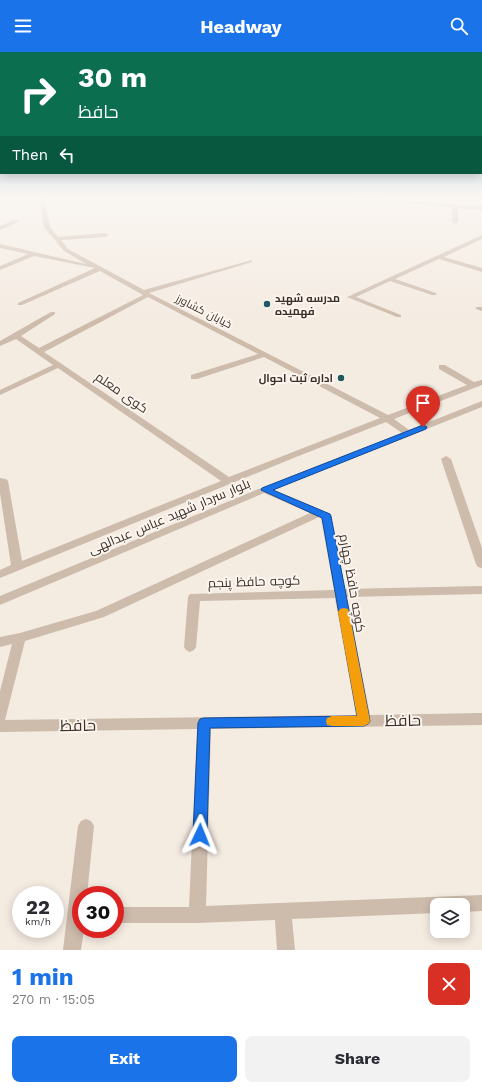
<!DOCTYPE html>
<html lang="en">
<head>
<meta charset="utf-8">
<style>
	body { margin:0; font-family:"Work Sans",Cairo,sans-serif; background:#f2f2f3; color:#2b2b33; height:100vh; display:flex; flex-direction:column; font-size:15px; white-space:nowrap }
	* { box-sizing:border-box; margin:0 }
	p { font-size:13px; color:#7c7c81 }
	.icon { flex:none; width:22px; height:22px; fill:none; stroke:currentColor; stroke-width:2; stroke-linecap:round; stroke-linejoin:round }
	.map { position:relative; height:898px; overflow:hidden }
	.sheet { display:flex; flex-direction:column; background:#fff; flex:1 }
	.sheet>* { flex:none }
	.banner { position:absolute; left:0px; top:0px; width:482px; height:122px; box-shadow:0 2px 10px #0003; background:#0b6e4f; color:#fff; overflow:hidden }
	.tools { position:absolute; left:430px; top:846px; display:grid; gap:8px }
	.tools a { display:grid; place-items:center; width:40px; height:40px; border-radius:8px; background:#fff; box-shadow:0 2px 10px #0003; font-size:20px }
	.speed { position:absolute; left:12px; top:834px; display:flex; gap:8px; font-size:20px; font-weight:700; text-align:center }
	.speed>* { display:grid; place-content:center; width:52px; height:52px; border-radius:50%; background:#fff; box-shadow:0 2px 10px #0003; line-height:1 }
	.speed small { font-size:10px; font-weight:400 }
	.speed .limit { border:6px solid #d22; background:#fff; color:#111 }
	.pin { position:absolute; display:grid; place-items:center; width:34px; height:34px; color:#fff; margin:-41px -17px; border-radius:50% 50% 50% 0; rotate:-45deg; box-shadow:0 0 4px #0007 }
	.pin .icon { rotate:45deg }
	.me { position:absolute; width:44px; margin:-22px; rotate:2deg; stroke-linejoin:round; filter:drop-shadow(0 0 3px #0008) }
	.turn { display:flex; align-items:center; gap:14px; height:84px; padding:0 12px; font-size:18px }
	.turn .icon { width:52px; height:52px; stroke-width:2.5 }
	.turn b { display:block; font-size:28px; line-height:34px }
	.then { display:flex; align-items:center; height:38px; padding:0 12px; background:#0003; gap:8px; font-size:15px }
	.round { display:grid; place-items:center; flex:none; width:42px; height:42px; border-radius:8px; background:#f2f2f3 }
	.headline { display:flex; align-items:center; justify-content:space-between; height:68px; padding:0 12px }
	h1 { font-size:24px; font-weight:700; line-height:30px; color:#1a73e8 }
	.primary-button { display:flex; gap:8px; margin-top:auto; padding:8px 12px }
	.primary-button a { flex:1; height:46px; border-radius:8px; background:#1a73e8; color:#fff; font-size:16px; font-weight:700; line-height:46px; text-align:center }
	.primary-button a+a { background:#f2f2f3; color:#2b2b33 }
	header { display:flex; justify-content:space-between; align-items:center; height:52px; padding:0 12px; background:#1a73e8; color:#fff; font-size:18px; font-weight:700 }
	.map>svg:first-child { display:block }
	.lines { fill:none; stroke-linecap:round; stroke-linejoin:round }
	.minor { fill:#cdbbac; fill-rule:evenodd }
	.route { fill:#1a73e8; stroke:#114b97 }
	.slow { fill:#f59e0b }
	.poi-dot { fill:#1f5a5e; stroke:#fbf5ee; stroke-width:1.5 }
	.labels { text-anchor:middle; stroke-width:4; stroke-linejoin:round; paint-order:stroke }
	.far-poi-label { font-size:11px; font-weight:bold; fill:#3b302b; stroke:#fbf5ee; text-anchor:start }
	.far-street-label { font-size:11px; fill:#3b302b; stroke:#fbf5ee }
	.street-label { font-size:13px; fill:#3b302b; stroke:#fbf5ee }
	.near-street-label { font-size:16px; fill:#3b302b; stroke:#fbf5ee }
</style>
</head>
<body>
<header><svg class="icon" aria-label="menu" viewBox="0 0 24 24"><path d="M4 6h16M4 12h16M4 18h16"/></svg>Headway<svg class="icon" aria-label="search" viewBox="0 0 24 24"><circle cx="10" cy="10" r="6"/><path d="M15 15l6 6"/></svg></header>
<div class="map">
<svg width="482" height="898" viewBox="0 0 482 898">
	<rect width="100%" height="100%" fill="#f4ebe1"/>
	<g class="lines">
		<!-- minor -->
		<g class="minor">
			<path d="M43 145H47L46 153 50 175 58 185 106 181 109 183 106 185 61 188 68 197 144 238 252 208V210L149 241 388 363 467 333 439 317V313H445L474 330 482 328V333L394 367 409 378 482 349V355L273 438 330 462 345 537 482 534V542L347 545 370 663 482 661V673L211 677 206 854 482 843V859L463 860V853H437V861L292 867 295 898H277L275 868 197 871H115V855H189L197 677 0 680V639L12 592 0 595V585L20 581 96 559 310 461 264 441 0 553V544L256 438 402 381 386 370 296 405 0 526V518L11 513 0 441V426L6 427 8 429 22 509 221 429 58 316 0 343V338L53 313 16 287 0 294V289L51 260H55V262L21 284 39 296 143 243 100 219 22 253H18V251L95 216 34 204 0 218V214L28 202 0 196V192L86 212 64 199 44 175 40 153ZM148 245 258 302 191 323V327H197L264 305 380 366 229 425 44 300ZM319 465 321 466 334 538 190 542 188 545 184 595 186 598 190 600 194 598 196 595 200 549 335 546 356 663 5 668 25 589 104 565Z"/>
			<polygon points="343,145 482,154 482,158 458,156 458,170 455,172 452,170 452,155 345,146"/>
			<polygon points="15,168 20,169 0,178 0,174"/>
			<polygon points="482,183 482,187 444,205 482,216 482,220 439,207 395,227 436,241 436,243 432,243 390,229 356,245 401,263 401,265 397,265 347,245"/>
			<polygon points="476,255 482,255 482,259 476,257"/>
			<polygon points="446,404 451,407 482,496 482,516 478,515 476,512 441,407"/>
			<polygon points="86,767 91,769 94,774 87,843 81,843 81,877 84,877 81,898 63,898 78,774 81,769"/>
		</g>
	</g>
	<!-- sky -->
	<linearGradient id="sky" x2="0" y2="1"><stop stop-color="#7eb2d2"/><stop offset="0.54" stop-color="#faf6f2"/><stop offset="1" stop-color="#faf6f2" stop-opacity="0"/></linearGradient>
	<rect width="482" height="270" fill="url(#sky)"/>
	<!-- route -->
	<polygon class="route" points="423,373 427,375 426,377 273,438 330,462 331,464 370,669 368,672 364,674 210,676 207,783 205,788 200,789 195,788 193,783 198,671 200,667 204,666 357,664 322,466 261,438 262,436"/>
	<!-- slow -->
	<polygon class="slow" points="344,556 348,557 349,560 370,669 368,672 364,674 332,674 327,673 326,669 327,666 332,664 357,664 338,560 340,557"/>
	<!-- markers -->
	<g class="poi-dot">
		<circle cx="267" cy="252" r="4"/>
		<circle cx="341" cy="326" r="4"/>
	</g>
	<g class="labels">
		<!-- far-poi labels -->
		<g class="far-poi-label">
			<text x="275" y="250">مدرسه شهید<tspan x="275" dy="13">فهمیده</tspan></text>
			<text x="333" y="330" text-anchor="end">اداره ثبت احوال</text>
		</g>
		<!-- far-street labels -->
		<g class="far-street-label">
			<text transform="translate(204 259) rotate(27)" y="4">خیابان کشاورز</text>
		</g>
		<!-- street labels -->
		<g class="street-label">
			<text transform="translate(122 340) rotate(35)" y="5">کوی معلم</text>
			<text transform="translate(169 464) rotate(-23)" y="5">بلوار سردار شهید عباس عبدالهی</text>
			<text transform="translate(254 529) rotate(-2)" y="5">کوچه حافظ پنجم</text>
			<text transform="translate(353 531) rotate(80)" y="5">کوچه حافظ چهارم</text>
		</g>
		<!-- near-street labels -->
		<g class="near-street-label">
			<text transform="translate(403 668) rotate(-1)" y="6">حافظ</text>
			<text transform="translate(78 673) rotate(-1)" y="6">حافظ</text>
		</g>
	</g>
</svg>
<div class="tools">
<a><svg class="icon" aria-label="layers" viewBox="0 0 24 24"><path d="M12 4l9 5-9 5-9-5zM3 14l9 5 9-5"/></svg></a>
</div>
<div class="speed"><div>22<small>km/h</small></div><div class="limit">30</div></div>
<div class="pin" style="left:423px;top:375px;background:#d93025"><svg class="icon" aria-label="arrive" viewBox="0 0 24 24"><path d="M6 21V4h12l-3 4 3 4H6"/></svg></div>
<svg class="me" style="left:200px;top:783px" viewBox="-20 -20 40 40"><path d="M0-17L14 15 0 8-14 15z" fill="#1a73e8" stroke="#fff" stroke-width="4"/></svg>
<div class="banner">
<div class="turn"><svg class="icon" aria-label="right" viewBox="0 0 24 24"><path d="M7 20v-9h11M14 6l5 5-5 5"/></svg><div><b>30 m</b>حافظ</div></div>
<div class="then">Then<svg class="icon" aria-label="left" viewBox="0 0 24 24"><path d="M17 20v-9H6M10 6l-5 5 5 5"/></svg></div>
</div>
</div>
<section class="sheet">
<div class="headline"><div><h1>1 min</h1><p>270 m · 15:05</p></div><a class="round" style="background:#d93025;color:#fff"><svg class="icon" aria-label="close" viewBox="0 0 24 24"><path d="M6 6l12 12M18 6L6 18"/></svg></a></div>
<div class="primary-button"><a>Exit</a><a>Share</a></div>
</section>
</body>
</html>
